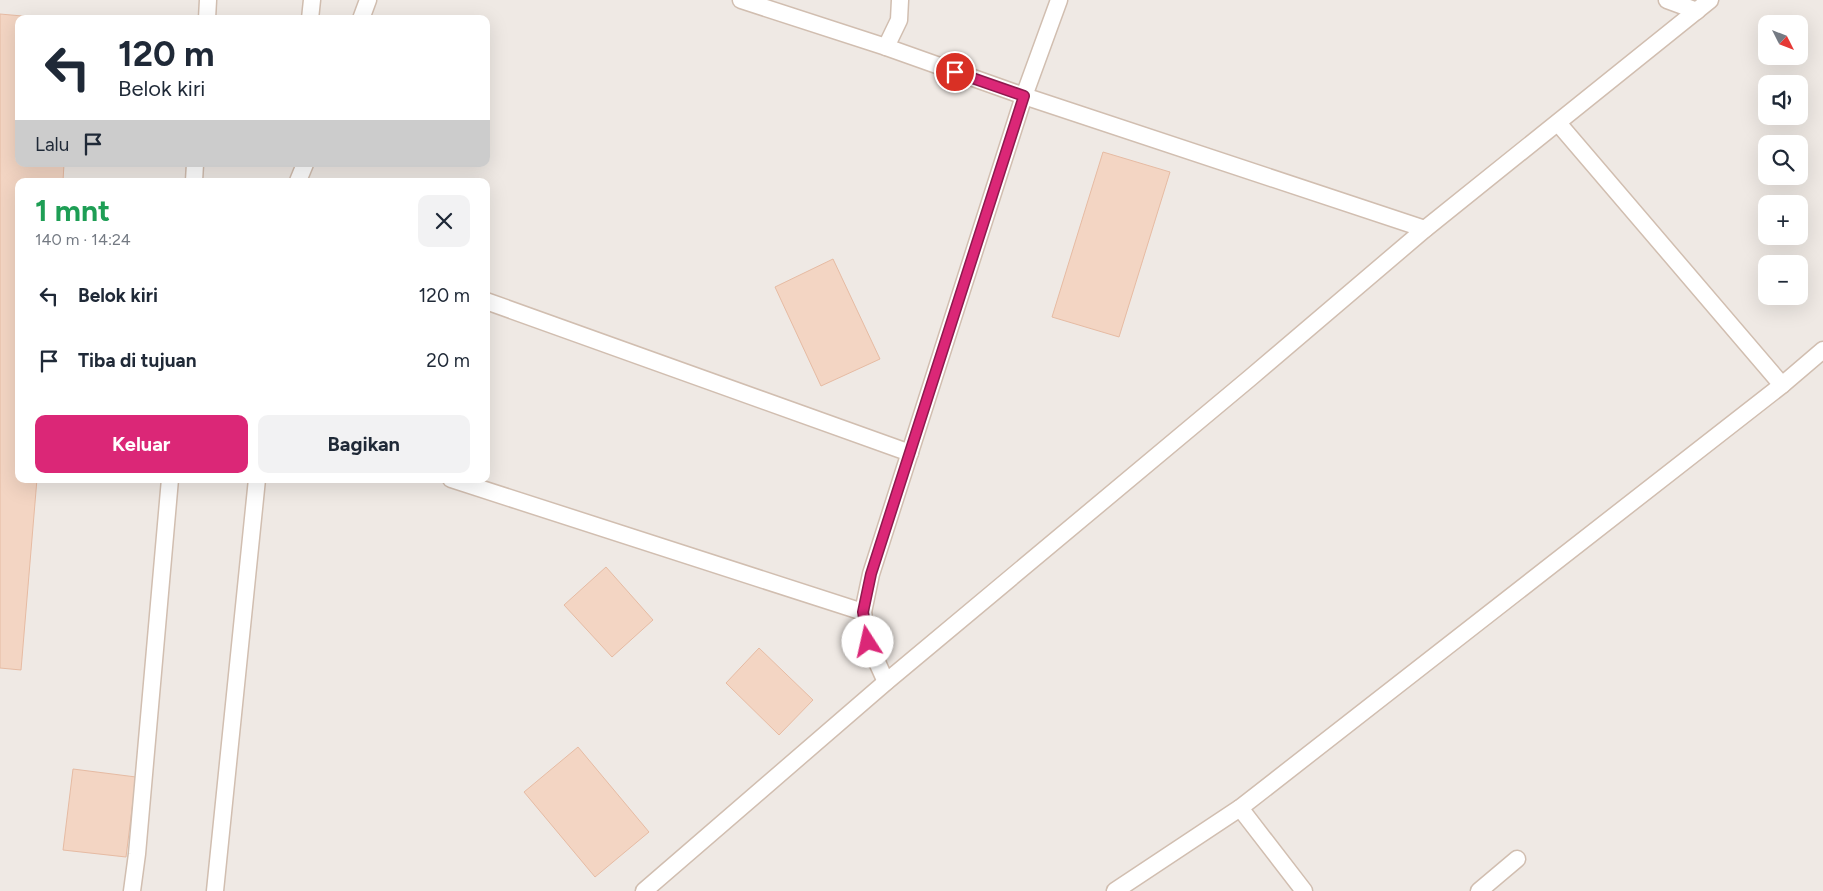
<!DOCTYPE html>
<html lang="id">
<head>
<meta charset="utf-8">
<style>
	body { margin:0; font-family:Figtree,sans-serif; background:#f2f2f3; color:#1f2937; height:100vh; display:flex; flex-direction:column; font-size:19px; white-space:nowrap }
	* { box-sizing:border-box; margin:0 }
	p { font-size:16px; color:#747a83 }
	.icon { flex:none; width:28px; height:28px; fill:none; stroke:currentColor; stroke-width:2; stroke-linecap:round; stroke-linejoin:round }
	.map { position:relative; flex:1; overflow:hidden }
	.sheet { position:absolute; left:15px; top:178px; width:475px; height:305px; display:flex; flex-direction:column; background:#fff; border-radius:10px; box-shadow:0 5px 20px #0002 }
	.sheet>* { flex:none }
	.guide { position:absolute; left:15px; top:15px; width:475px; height:152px; border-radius:10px; box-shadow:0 5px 20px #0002; background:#fff; color:#1f2937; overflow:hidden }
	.needle { width:32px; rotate:132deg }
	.controls { position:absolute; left:1758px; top:15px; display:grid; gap:10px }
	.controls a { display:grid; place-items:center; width:50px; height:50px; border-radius:10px; background:#fff; box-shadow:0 5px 20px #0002; font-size:25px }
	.pin { position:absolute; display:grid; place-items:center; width:42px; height:42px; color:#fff; margin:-21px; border:2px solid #fff; border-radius:50%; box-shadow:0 1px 5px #0007 }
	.me { position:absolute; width:55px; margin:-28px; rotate:350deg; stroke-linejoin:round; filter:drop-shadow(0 0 4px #0008) }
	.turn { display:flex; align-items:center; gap:18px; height:105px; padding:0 20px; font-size:22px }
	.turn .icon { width:65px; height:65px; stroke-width:2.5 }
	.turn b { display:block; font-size:35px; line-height:42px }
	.then { display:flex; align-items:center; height:48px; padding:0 20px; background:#0003; gap:10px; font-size:19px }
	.round { display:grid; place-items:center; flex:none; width:52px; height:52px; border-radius:10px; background:#f2f2f3 }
	.headline { display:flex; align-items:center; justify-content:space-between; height:85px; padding:0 20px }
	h1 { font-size:30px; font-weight:700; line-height:38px; color:#1e9e55 }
	.cta { display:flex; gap:10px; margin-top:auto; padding:10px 20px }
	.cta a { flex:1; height:58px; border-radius:10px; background:#db2777; color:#fff; font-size:20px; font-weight:700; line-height:58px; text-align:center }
	.cta a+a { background:#f2f2f3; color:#1f2937 }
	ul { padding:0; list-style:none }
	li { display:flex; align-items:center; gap:15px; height:65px; padding:0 20px }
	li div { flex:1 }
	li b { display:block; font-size:19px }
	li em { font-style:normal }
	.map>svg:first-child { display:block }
	.industrial { fill:#efe9e4; fill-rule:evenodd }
	.building { fill:#f3d5c3; stroke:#e6bba3 }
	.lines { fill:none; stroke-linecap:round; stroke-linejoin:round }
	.lane-casing { stroke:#d1beb0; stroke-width:19 }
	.lane { stroke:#fff; stroke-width:16 }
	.route-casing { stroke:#8e194d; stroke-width:12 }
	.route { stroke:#db2777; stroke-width:9 }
</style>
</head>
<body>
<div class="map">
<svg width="1823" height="891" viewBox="0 0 1823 891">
	<rect width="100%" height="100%" fill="#fdf6ec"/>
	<!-- industrial -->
	<path class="industrial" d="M0 0H1823V891H0ZM19 19H486V164H19ZM1766 24H1799V56H1766ZM1766 84H1799V116H1766ZM1766 144H1799V176H1766ZM19 181H486V479H19ZM1766 204H1799V236H1766ZM1766 264H1799V296H1766Z"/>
	<!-- building -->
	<g class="building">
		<polygon points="0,14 56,19 19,19 19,164 64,164 63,181 19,181 19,479 37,479 21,670 0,668"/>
		<polygon points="1103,152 1170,172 1119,337 1052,317"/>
		<polygon points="833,259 880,359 821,386 775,287"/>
		<polygon points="606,567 653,620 612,657 564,605"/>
		<polygon points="759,648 813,700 779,735 726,683"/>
		<polygon points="578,747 649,832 595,877 524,792"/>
		<polygon points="73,769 136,777 126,857 63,850"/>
	</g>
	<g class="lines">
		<defs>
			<g id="lane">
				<polyline points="741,0 886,47 1024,96 1425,229"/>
				<polyline points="1667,0 1697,11"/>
				<polyline points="207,19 208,0"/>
				<polyline points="310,19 312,0"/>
				<polyline points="361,19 368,0"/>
				<polyline points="886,47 899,20 900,0"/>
				<polyline points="1558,123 1782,385"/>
				<polyline points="194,181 195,164"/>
				<polyline points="298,181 305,164"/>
				<polyline points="486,301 910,453"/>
				<polyline points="451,479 863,612"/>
				<polyline points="886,682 868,642 863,612 871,574 1024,96 1059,0"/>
				<polyline points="1240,808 1304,891"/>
				<polyline points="132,891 137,854 170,479"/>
				<polyline points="215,891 257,479"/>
				<polyline points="644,891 886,682 1250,378 1425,229 1710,0"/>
				<polyline points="1115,891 1240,808 1782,385 1823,350"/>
				<polyline points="1479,891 1517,859"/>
			</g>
		</defs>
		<!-- lane casing -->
		<use href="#lane" class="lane-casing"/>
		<!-- lane -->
		<use href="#lane" class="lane"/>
	</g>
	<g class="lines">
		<defs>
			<polyline id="route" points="868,642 863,612 871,574 1024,96 955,72"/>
		</defs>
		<!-- route casing -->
		<use href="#route" class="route-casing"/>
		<!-- route -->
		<use href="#route" class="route"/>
	</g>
</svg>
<div class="controls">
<a><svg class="needle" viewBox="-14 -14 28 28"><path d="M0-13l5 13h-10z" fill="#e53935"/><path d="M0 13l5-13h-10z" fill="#747a83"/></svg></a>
<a><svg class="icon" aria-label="sound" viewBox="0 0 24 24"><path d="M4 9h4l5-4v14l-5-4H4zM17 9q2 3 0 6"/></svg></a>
<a><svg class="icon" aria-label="search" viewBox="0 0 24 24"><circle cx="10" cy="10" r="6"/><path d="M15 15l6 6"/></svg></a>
<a>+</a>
<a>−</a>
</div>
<div class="pin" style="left:955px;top:72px;background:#d93025"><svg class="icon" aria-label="arrive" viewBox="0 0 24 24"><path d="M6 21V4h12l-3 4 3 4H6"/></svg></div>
<svg class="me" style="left:868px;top:642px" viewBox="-20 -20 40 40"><circle r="19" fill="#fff"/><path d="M0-13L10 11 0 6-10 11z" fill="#db2777"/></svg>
<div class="guide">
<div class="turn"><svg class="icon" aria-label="left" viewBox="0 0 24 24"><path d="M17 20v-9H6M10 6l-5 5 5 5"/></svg><div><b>120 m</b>Belok kiri</div></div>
<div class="then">Lalu<svg class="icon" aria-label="arrive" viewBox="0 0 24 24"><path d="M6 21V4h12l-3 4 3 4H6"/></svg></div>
</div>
<section class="sheet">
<div class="headline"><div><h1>1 mnt</h1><p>140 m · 14:24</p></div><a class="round"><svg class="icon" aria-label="close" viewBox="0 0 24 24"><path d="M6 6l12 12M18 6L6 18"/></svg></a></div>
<ul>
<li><svg class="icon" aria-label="left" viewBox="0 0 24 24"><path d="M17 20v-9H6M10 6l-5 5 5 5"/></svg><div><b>Belok kiri</b></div><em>120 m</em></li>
<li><svg class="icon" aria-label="arrive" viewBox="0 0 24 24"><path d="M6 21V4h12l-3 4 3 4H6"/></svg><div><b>Tiba di tujuan</b></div><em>20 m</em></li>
</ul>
<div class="cta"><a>Keluar</a><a>Bagikan</a></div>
</section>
</div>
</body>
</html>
